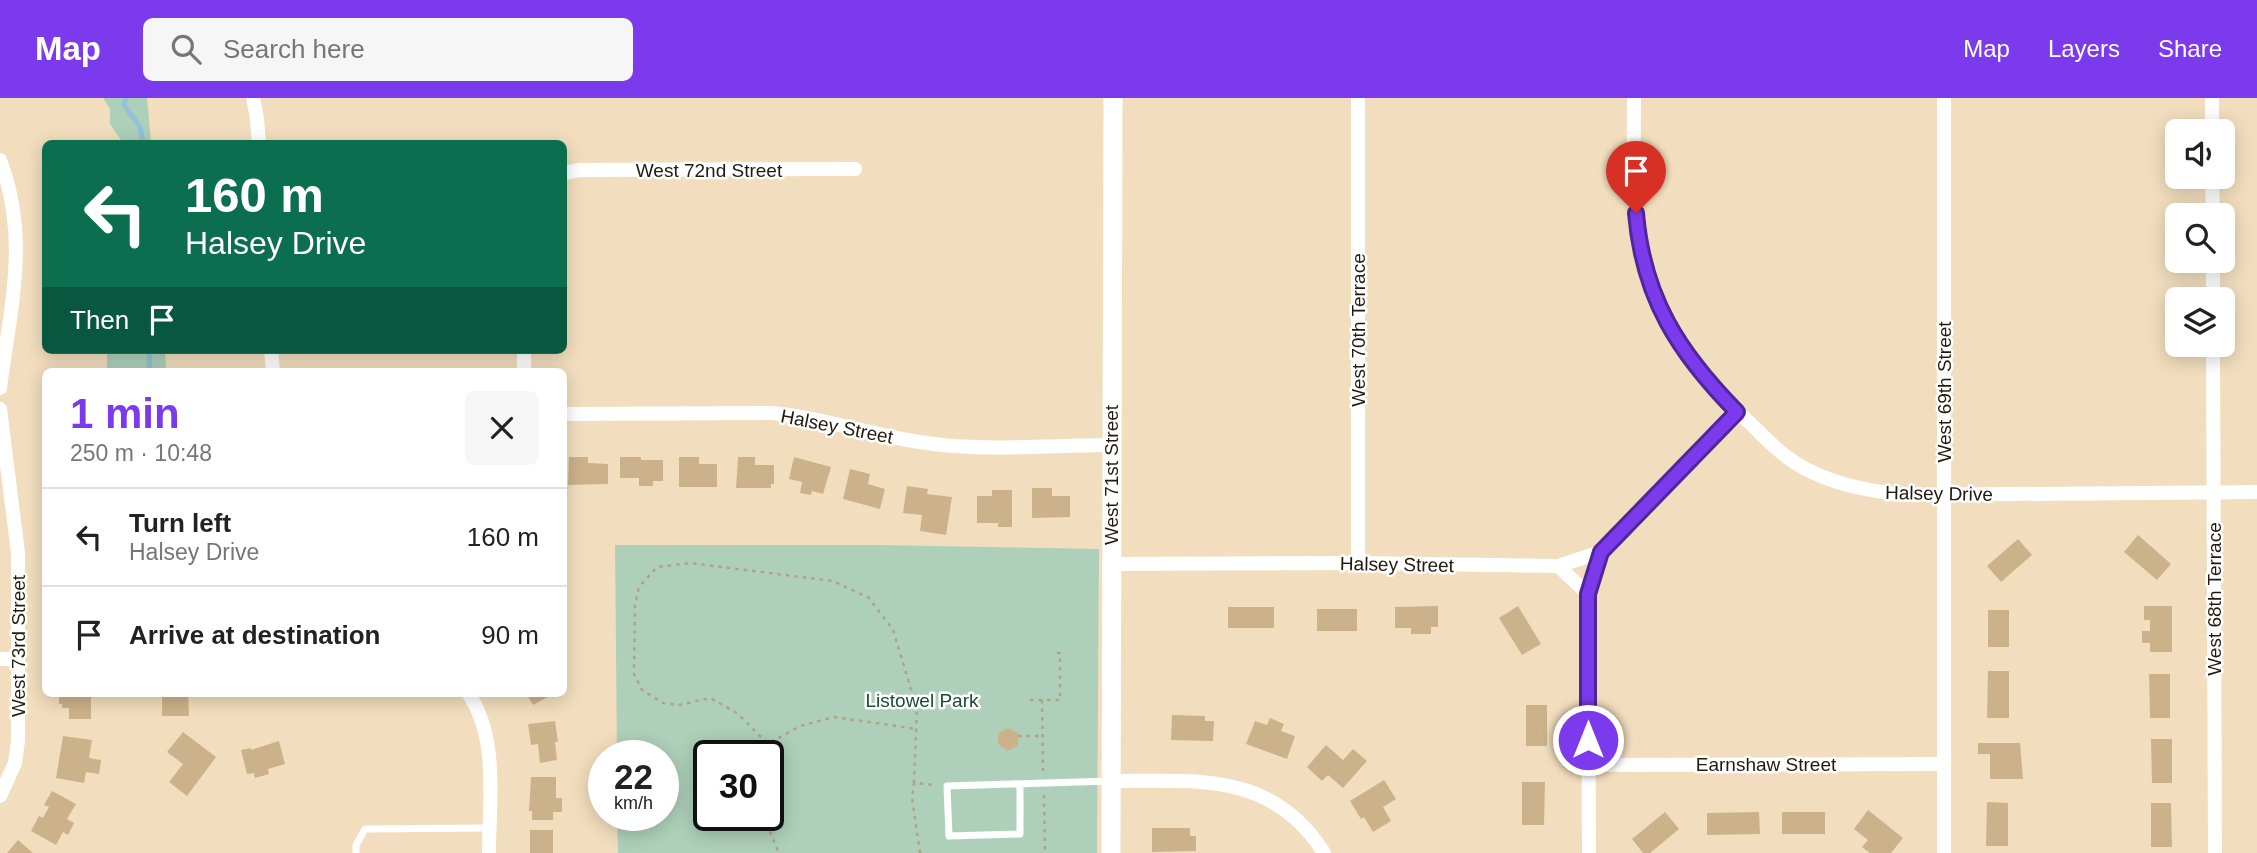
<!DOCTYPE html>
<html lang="en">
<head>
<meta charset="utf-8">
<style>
	body { margin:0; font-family:Helvetica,sans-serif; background:#f6f6f6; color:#222; height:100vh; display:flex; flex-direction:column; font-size:26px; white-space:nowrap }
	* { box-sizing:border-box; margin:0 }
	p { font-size:23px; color:#767676 }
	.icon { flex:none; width:38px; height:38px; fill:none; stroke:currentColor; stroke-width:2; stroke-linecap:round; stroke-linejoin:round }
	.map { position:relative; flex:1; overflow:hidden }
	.details { position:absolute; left:42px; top:270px; width:525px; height:329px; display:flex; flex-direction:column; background:#fff; border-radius:10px; box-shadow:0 4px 18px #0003 }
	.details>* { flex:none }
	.top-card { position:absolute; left:42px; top:42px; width:525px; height:214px; border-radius:10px; box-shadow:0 4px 18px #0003; background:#0b6e4f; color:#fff; overflow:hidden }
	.buttons { position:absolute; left:2165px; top:21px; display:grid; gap:14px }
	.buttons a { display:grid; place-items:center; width:70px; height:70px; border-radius:10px; background:#fff; box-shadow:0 4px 18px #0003; font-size:35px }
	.speed { position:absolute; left:588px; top:642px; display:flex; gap:14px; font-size:35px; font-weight:700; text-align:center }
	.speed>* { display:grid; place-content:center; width:91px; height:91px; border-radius:50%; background:#fff; box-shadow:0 4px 18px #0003; line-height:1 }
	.speed small { font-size:18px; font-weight:400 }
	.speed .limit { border:4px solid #111; border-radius:10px; background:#fff; color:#111 }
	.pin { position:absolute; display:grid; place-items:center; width:60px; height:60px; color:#fff; margin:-72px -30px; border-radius:50% 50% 50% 0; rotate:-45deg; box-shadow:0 0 7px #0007 }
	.pin .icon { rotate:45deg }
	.me { position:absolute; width:77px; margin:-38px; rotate:0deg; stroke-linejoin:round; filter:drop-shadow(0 0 5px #0008) }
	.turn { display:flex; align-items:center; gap:24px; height:147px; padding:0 28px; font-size:32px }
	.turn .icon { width:91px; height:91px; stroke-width:2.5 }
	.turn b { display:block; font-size:49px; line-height:60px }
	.then { display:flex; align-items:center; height:66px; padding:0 28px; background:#0003; gap:14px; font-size:26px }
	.round { display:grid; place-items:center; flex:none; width:74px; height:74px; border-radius:10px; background:#f6f6f6 }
	.head { display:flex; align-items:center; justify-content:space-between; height:119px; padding:0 28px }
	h1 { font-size:42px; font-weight:800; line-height:52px; color:#7c3aed }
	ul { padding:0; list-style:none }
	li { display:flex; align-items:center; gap:21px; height:98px; padding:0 28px; border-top:2px solid #e0e0e0 }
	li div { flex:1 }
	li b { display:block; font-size:26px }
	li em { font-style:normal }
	header { display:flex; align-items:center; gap:42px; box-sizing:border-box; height:98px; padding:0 35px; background:#7c3aed; color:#fff }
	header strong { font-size:33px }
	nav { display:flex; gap:38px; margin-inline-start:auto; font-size:24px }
	.search { width:490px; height:63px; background:#f6f6f6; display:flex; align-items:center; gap:18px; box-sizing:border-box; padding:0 24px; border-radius:10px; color:#767676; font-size:26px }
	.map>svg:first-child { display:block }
	.green { fill:#aed0ba; fill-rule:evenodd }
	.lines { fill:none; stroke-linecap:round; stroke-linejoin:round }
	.stream { stroke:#91c2d9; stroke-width:5 }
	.building { fill:#ccb28a }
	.path { stroke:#b1a187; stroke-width:2.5; stroke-dasharray:3.5 5; stroke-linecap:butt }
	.lane { stroke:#fff; stroke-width:7 }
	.street { stroke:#fff; stroke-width:14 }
	.secondary { stroke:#fff; stroke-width:19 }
	.route-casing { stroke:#51269a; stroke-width:18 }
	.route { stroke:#7c3aed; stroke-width:12 }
	.labels { text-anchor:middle; stroke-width:5; stroke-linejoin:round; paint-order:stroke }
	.street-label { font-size:19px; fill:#20190d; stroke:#fff }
	.park-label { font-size:19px; fill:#184d32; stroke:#fff }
</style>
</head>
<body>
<header>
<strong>Map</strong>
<div class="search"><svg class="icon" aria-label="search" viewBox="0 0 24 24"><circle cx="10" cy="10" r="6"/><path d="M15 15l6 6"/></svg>Search here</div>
<nav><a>Map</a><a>Layers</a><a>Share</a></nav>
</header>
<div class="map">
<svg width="2257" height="755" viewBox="0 0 2257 755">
	<rect width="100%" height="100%" fill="#f2debe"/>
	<!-- green -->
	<g class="green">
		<polygon points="103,0 147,0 151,45 123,45 110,26 110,11"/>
		<polygon points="107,252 165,252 166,273 107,273"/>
		<path d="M615 447H877L1099 451 1097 755H618L617 718H663V658H617ZM709 658H768V718H709Z"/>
	</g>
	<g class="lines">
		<!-- stream -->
		<g class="stream">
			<polyline points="126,0 124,7 140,29 143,46"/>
			<polyline points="149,252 150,273"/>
		</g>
	</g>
	<!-- building -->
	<g class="building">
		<polygon points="569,359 588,359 588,365 608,366 608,386 568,387"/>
		<polygon points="620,359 641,359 641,362 663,362 663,383 653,383 653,388 639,388 639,380 620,380"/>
		<polygon points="679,359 699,359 699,366 717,366 717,389 679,389"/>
		<polygon points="738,359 755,359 755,367 774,367 774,386 771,386 771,390 736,390"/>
		<polygon points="794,359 831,369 823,396 812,393 811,397 800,395 802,384 789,381"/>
		<polygon points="850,371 870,376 868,386 885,391 880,411 843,401"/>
		<polygon points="907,388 928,391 927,396 952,399 946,437 920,433 922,417 903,415"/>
		<polygon points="1032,390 1052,390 1052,398 1070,398 1070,419 1032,420"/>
		<polygon points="992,392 1012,392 1012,429 998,429 998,425 977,425 977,398 992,398"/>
		<polygon points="2138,437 2171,466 2157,482 2124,454"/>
		<polygon points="2018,441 2032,457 2001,484 1987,468"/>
		<polygon points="1438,508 1438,529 1431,529 1431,536 1411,536 1411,530 1395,530 1395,509"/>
		<polygon points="1518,508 1541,546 1522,557 1499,520"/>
		<polygon points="2144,508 2172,508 2172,554 2150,554 2150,545 2142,545 2142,533 2150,533 2150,522 2144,522"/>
		<rect x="1228" y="509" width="46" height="21"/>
		<rect x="1317" y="511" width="40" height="22"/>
		<rect x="1988" y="512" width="21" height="37"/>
		<polygon points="1988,573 2009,573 2009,620 1987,620"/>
		<polygon points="2149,576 2170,576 2170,620 2150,620"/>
		<polygon points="59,595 91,595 91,621 69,621 69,610 62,610 62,606 59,606"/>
		<polygon points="162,595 188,596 189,618 162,618"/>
		<polygon points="526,595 550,595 551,597 533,607"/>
		<rect x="1526" y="607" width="21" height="41"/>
		<polygon points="1172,617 1205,618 1205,623 1214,623 1213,643 1171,642"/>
		<polygon points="1270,620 1284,626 1281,633 1295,638 1287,661 1246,646 1255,623 1267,627"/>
		<polygon points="555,623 558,644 555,644 557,662 540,665 538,646 531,647 528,626"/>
		<polygon points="1008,630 1018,635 1018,648 1007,653 998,646 998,635"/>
		<polygon points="183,634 216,659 187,698 169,684 183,666 167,654"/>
		<polygon points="63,638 92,642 89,660 101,662 99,676 86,674 84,685 56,680"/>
		<polygon points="2151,641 2172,641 2172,685 2152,685"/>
		<polygon points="279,643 285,666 268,671 269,676 255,680 254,675 247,676 241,652 251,650 251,652"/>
		<polygon points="1978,645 2020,645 2023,681 1990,681 1990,656 1978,656"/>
		<polygon points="1326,647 1343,662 1353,651 1367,663 1343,690 1328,677 1322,683 1307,669"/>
		<polygon points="531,679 556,679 556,700 562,700 562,714 553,714 553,722 532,722 532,713 529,713"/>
		<polygon points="1384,682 1396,701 1383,709 1391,723 1373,734 1364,719 1361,721 1350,703"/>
		<polygon points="1522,684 1545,684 1544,727 1522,727"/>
		<polygon points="52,693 76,706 67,721 74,725 68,737 63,734 56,747 31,733 39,718 43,720 49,709 44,707"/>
		<polygon points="1987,704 2008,705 2008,748 1986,748"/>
		<polygon points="2151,705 2171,705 2172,749 2151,749"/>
		<polygon points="1868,712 1903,740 1891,755 1870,755 1862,749 1868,742 1854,731"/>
		<polygon points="1665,714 1679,731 1650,755 1643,755 1632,741"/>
		<polygon points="1759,714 1760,736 1707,737 1707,715"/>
		<rect x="1782" y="714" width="43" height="22"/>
		<polygon points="1152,730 1190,730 1190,738 1196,738 1196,753 1152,754"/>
		<rect x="530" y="732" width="23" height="23"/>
		<polygon points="18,742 33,755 7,755"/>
	</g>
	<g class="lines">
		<!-- path -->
		<g class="path">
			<polyline points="1030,602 1060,602 1060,555 1057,555"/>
			<polyline points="1042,602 1043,673"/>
			<polyline points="1018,638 1042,638"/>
			<polyline points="765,658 768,646"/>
			<polyline points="914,685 917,611 893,532 869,500 833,483 690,465 657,469 639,489 635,507 634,576 642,592 663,605 679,607 710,600 737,615 768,646 800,628 834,619 917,631"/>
			<polyline points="1044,697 1045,755"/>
			<polyline points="763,718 779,755"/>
			<polyline points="920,755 912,700 914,685 935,687"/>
		</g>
		<!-- lane -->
		<g class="lane">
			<polyline points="1020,686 1020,736 949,738 947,688 1110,683"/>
			<polyline points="356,755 356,747 365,731 489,730"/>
		</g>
		<!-- street -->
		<g class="street">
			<polyline points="253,0 257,20 259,46"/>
			<polyline points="1358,0 1358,465"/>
			<path d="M1634 0C1634 55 1631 111 1643 164 1659 232 1705 283 1754 329 1770 345 1787 362 1808 372 1837 387 1867 392 1900 397L2257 394"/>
			<polyline points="1944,0 1944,755"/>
			<polyline points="2212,0 2212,33"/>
			<path d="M0 62C30 140 10 211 0 290"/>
			<polyline points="564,75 580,72 855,71"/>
			<polyline points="2212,79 2213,117"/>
			<polyline points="2213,163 2213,201"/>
			<polyline points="2213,247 2215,755"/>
			<polyline points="271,252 273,273"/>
			<polyline points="524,252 524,273"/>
			<polyline points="0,311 18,455 18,643 15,665 0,698"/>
			<path d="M564 316 771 315C827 320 879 340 934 346 992 353 1053 347 1111 347"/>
			<polyline points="1110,466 1358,465 1558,468 1588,496"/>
			<polyline points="1558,468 1601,454"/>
			<polyline points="0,561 18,561"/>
			<path d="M468 595C499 640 489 703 489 755"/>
			<polyline points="1589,667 1943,666"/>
			<path d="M1111 683C1195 683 1273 673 1324 755"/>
			<polyline points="1589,755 1588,496 1601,454 1737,314"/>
		</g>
		<!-- secondary -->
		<polyline class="secondary" points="1111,755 1113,0"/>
	</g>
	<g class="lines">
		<defs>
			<path id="route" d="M1588 642V496L1601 454 1737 314C1679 255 1643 200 1636 115"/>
		</defs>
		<!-- route casing -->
		<use href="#route" class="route-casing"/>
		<!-- route -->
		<use href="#route" class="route"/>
	</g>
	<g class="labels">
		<!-- street labels -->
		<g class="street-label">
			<text x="709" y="79">West 72nd Street</text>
			<text transform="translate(1358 232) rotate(-90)" y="7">West 70th Terrace</text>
			<text transform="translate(1944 294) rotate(-90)" y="7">West 69th Street</text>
			<text transform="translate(837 328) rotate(11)" y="7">Halsey Street</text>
			<text transform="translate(1111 377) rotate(-90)" y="7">West 71st Street</text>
			<text transform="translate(1939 395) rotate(1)" y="7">Halsey Drive</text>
			<text transform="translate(1397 466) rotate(1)" y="7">Halsey Street</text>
			<text transform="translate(2214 501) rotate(-90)" y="7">West 68th Terrace</text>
			<text transform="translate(18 548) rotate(-90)" y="7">West 73rd Street</text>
			<text x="1766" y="673">Earnshaw Street</text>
		</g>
		<!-- park labels -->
		<g class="park-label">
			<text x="922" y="609">Listowel Park</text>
		</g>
	</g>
</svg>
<div class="buttons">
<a><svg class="icon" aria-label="sound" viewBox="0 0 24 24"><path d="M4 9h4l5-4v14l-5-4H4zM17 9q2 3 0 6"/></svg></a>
<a><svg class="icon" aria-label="search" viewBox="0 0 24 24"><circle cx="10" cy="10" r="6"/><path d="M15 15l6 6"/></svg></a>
<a><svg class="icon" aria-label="layers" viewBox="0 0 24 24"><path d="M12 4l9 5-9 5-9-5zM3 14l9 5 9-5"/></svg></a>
</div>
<div class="speed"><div>22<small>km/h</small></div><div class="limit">30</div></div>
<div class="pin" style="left:1636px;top:115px;background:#d93025"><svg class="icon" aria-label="arrive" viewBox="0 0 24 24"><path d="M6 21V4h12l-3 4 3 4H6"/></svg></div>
<svg class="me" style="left:1588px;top:642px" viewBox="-20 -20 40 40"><circle r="17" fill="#7c3aed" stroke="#fff" stroke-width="3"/><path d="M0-11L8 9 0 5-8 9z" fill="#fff"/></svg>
<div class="top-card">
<div class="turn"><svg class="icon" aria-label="left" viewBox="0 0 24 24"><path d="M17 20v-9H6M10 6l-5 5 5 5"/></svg><div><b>160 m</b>Halsey Drive</div></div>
<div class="then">Then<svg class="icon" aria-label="arrive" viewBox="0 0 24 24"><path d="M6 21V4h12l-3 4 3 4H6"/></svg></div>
</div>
<section class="details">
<div class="head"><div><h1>1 min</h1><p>250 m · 10:48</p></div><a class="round"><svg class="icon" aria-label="close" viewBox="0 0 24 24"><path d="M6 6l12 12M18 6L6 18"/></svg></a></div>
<ul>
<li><svg class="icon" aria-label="left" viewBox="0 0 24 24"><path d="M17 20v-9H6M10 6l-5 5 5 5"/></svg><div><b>Turn left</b><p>Halsey Drive</p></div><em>160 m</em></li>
<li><svg class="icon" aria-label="arrive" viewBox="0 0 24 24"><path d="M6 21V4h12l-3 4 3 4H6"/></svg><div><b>Arrive at destination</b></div><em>90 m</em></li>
</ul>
</section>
</div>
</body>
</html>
